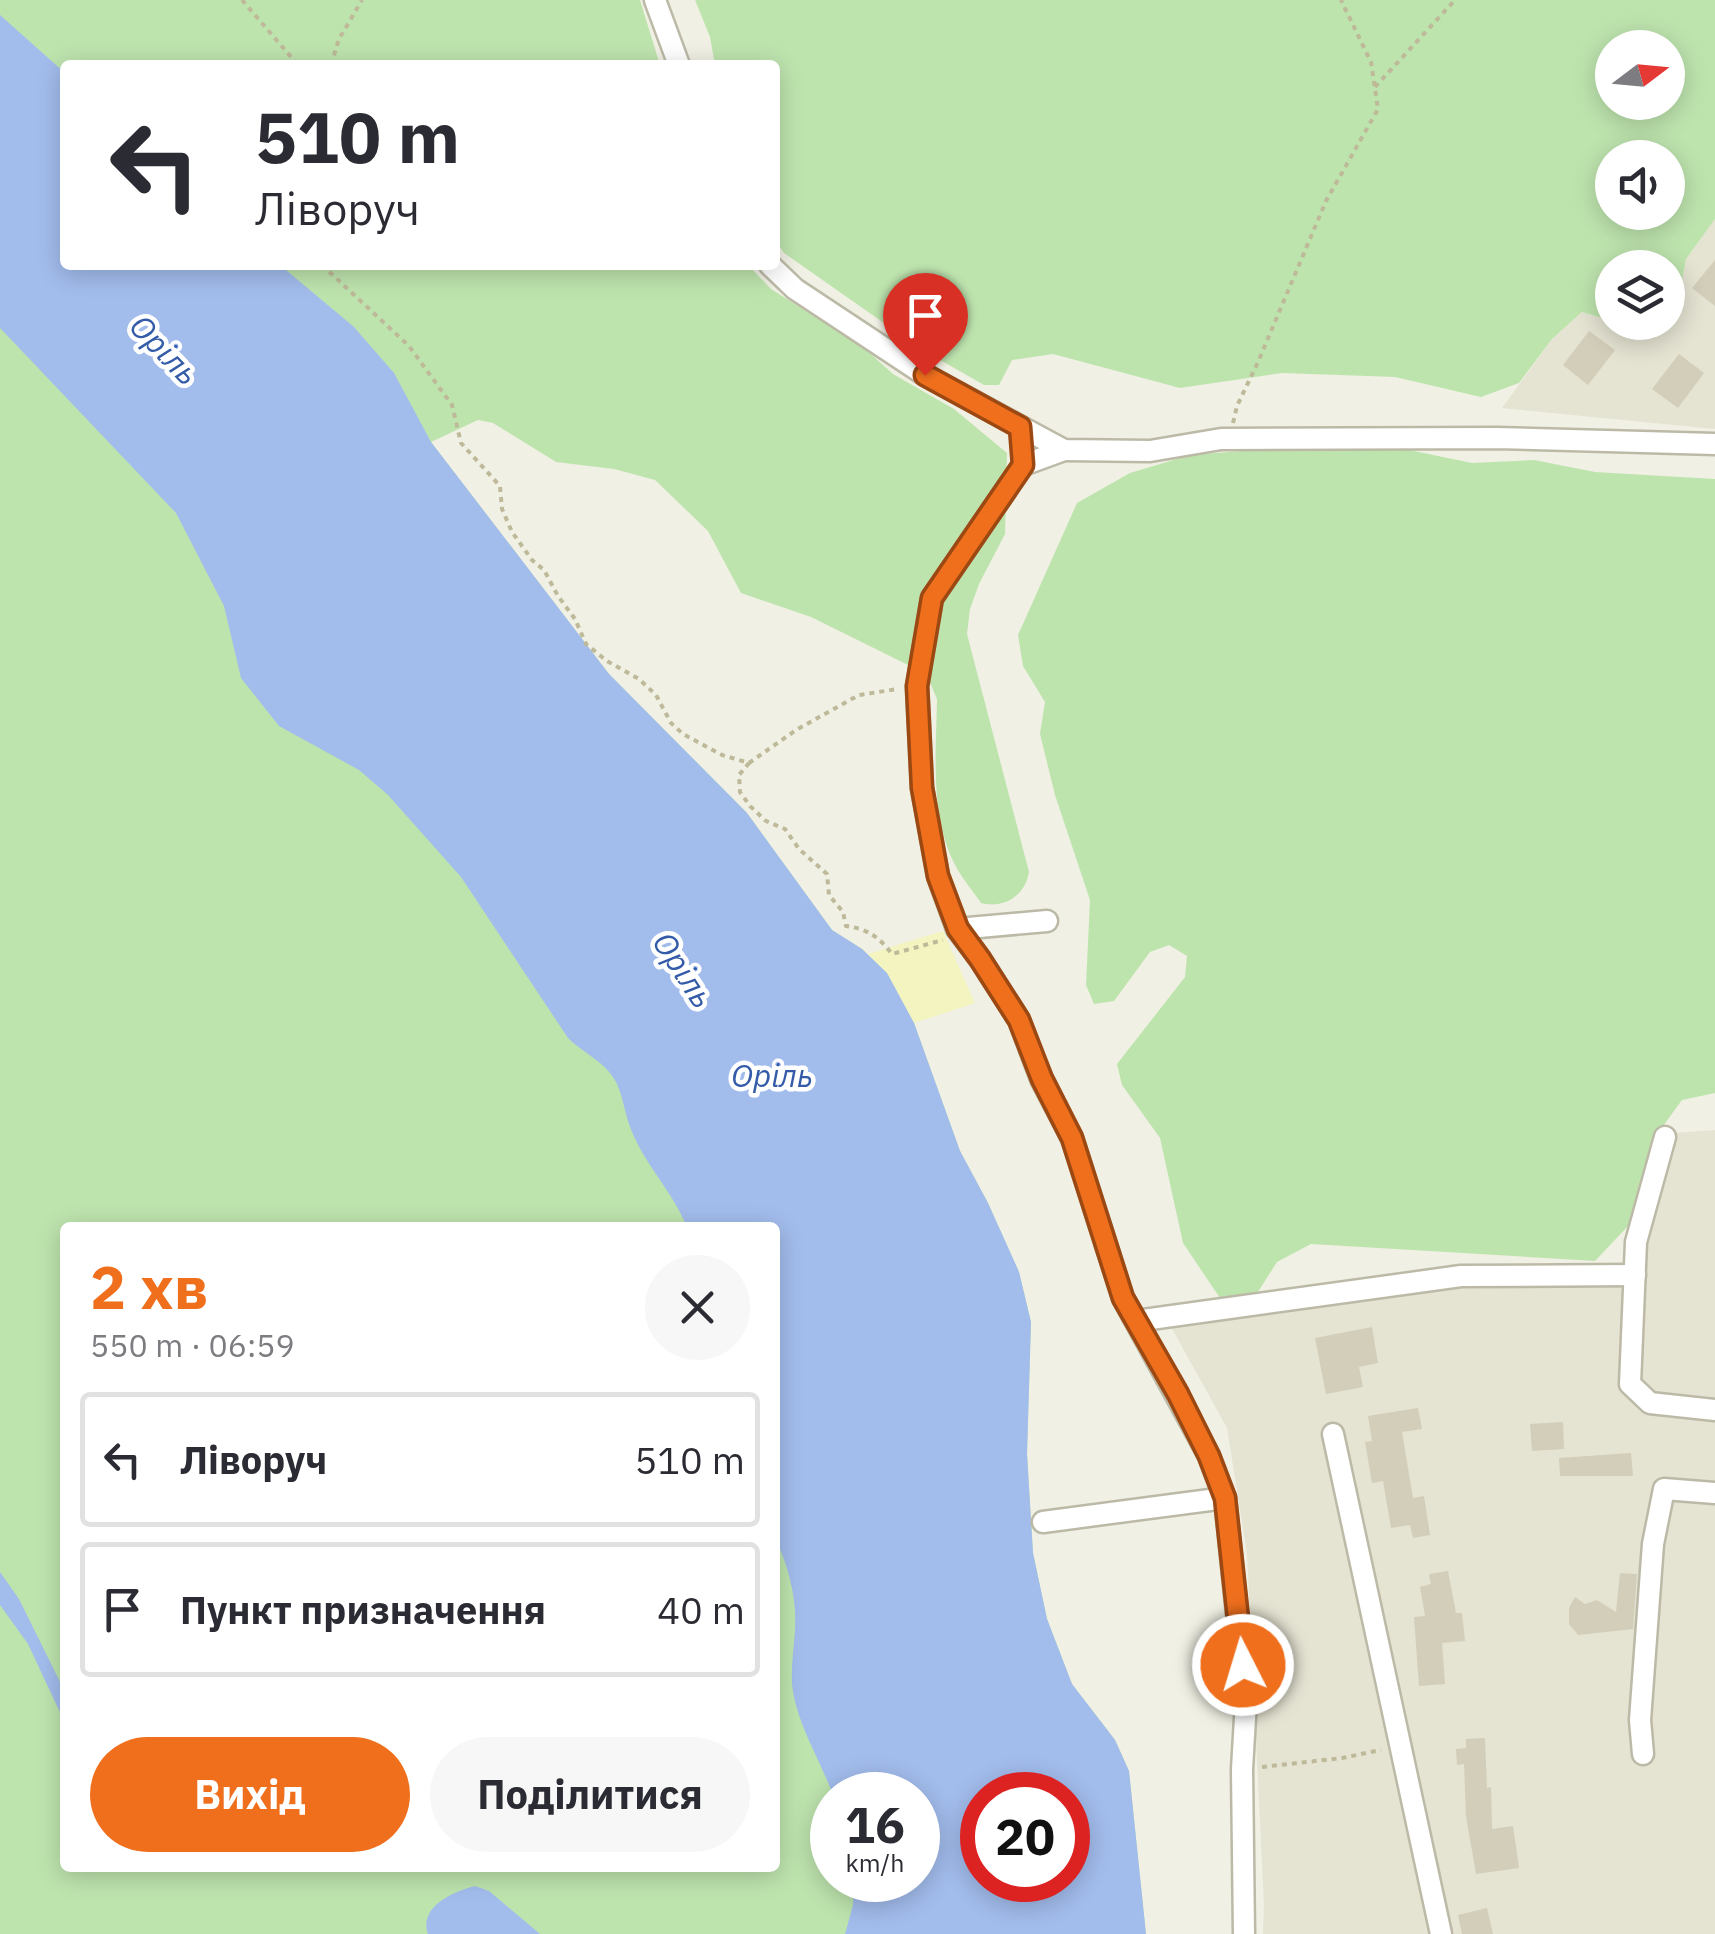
<!DOCTYPE html>
<html lang="uk">
<head>
<meta charset="utf-8">
<style>
	body { margin:0; font-family:"IBM Plex Sans",sans-serif; background:#f7f7f7; color:#2b2b33; height:100vh; display:flex; flex-direction:column; font-size:38px; white-space:nowrap }
	* { box-sizing:border-box; margin:0 }
	p { font-size:32px; color:#7c7c81 }
	.icon { flex:none; width:55px; height:55px; fill:none; stroke:currentColor; stroke-width:2; stroke-linecap:round; stroke-linejoin:round }
	.map { position:relative; flex:1; overflow:hidden }
	.side { position:absolute; left:60px; top:1222px; width:720px; height:650px; display:flex; flex-direction:column; background:#fff; border-radius:10px; box-shadow:0 5px 25px #0003 }
	.side>* { flex:none }
	.top-card { position:absolute; left:60px; top:60px; width:720px; height:210px; border-radius:10px; box-shadow:0 5px 25px #0003; background:#fff; color:#2b2b33; overflow:hidden }
	.needle { width:65px; rotate:74deg }
	.buttons { position:absolute; left:1595px; top:30px; display:grid; gap:20px }
	.buttons a { display:grid; place-items:center; width:90px; height:90px; border-radius:50%; background:#fff; box-shadow:0 5px 25px #0003; font-size:50px }
	.speed { position:absolute; left:810px; top:1772px; display:flex; gap:20px; font-size:50px; font-weight:700; text-align:center }
	.speed>* { display:grid; place-content:center; width:130px; height:130px; border-radius:50%; background:#fff; box-shadow:0 5px 25px #0003; line-height:1 }
	.speed small { font-size:25px; font-weight:400 }
	.speed .limit { border:15px solid #d22; background:#fff; color:#111 }
	.pin { position:absolute; display:grid; place-items:center; width:85px; height:85px; color:#fff; margin:-102px -42px; border-radius:50% 50% 50% 0; rotate:-45deg; box-shadow:0 0 10px #0007 }
	.pin .icon { rotate:45deg }
	.me { position:absolute; width:110px; margin:-55px; rotate:355deg; stroke-linejoin:round; filter:drop-shadow(0 0 8px #0008) }
	.turn { display:flex; align-items:center; gap:35px; height:210px; padding:0 30px; font-size:45px }
	.turn .icon { width:130px; height:130px; stroke-width:2.5 }
	.turn b { display:block; font-size:70px; line-height:85px }
	.round { display:grid; place-items:center; flex:none; width:105px; height:105px; border-radius:52px; background:#f7f7f7 }
	.summary { display:flex; align-items:center; justify-content:space-between; height:170px; padding:0 30px }
	h1 { font-size:60px; font-weight:700; line-height:75px; color:#ef6f1d }
	.cta { display:flex; gap:20px; margin-top:auto; padding:20px 30px }
	.cta a { flex:1; height:115px; border-radius:60px; background:#ef6f1d; color:#fff; font-size:40px; font-weight:700; line-height:115px; text-align:center }
	.cta a+a { background:#f7f7f7; color:#2b2b33 }
	ul { padding:0; list-style:none }
	li { display:flex; align-items:center; gap:30px; height:135px; margin:0 20px 15px; padding:0 10px; border:5px solid #e1e1e2; border-radius:10px }
	li div { flex:1 }
	li b { display:block; font-size:38px }
	li em { font-style:normal }
	.map>svg:first-child { display:block }
	.residential { fill:#e5e3d2 }
	.green { fill:#bee4ae; fill-rule:evenodd }
	.sand { fill:#f3f4c0 }
	.water { fill:#a2bcec; fill-rule:evenodd }
	.building { fill:#d2ceba }
	.lines { fill:none; stroke-linecap:round; stroke-linejoin:round }
	.minor-casing { stroke:#bcbaa7; stroke-width:25 }
	.path { stroke:#bdb999; stroke-width:4; stroke-dasharray:5 5; stroke-linecap:butt }
	.minor { stroke:#fff; stroke-width:20 }
	.route-casing { stroke:#9b4813; stroke-width:25 }
	.route { stroke:#ef6f1d; stroke-width:18 }
	.labels { text-anchor:middle; stroke-width:9; stroke-linejoin:round; paint-order:stroke }
	.water-label { font-size:32px; font-style:italic; fill:#335ba8; stroke:#fff }
</style>
</head>
<body>
<div class="map">
<svg width="1715" height="1934" viewBox="0 0 1715 1934">
	<rect width="100%" height="100%" fill="#f1f0e4"/>
	<!-- residential -->
	<g class="residential">
		<polygon points="1715,219 1715,429 1502,408 1552,339 1582,312 1635,329 1662,326 1664,323 1668,322 1668,316 1680,291 1686,259"/>
		<polygon points="1715,1130 1715,1934 1263,1934 1264,1904 1247,1553 1227,1428 1170,1325 1475,1279 1635,1277 1673,1133"/>
	</g>
	<!-- green -->
	<g class="green">
		<path d="M0 0H640L660 65H65V265H748L771 289 863 347 893 374 954 409 1007 453 1005 534 979 584 970 609 967 634 1029 872C1025 896 1004 909 981 903 972 890 961 877 954 863 930 813 936 753 937 699L931 685 908 665 811 617 741 593 708 531 655 480 614 469 556 462 493 423 478 420 431 442 609 674 747 813 832 930 862 949 887 973 914 1023 960 1151 988 1203 1019 1272 1031 1322 1027 1454 1033 1553 1047 1619 1072 1684 1115 1740 1129 1771 1146 1934H0ZM65 1228H775V1868H65ZM832 1795H918V1880H832ZM982 1795H1068V1880H982Z"/>
		<path d="M695 0H1715V219L1686 259 1680 291 1668 316V268H1612V321L1582 312 1552 339 1519 383 1481 397 1395 377 1282 373 1180 388 1053 354 1012 360 999 385H984L921 349 784 253 775 240V65H715L710 37ZM1612 48H1668V102H1612ZM1612 158H1668V212H1612Z"/>
		<polygon points="1268,449 1409,450 1472,463 1534,460 1595,472 1715,479 1715,1093 1682,1100 1658,1133 1646,1207 1595,1261 1311,1244 1277,1262 1256,1295 1239,1303 1220,1298 1183,1243 1160,1138 1122,1085 1117,1064 1185,977 1187,956 1169,945 1150,952 1114,1001 1094,1004 1086,985 1090,900 1055,795 1040,734 1045,702 1023,666 1018,635 1077,503 1130,473 1190,455"/>
	</g>
	<!-- sand -->
	<polygon class="sand" points="943,931 975,1003 914,1023 887,973 868,954"/>
	<!-- water -->
	<g class="water">
		<path d="M0 15 65 73V265H280L354 327 394 373 431 442 609 674 747 813 832 930 862 949 887 973 914 1023 960 1151 988 1203 1019 1272 1031 1322 1027 1454 1033 1553 1047 1619 1072 1684 1115 1740 1129 1771 1146 1934H845L853 1905 854 1880H918V1795H833C820 1759 796 1723 792 1684 791 1665 794 1648 795 1629 797 1597 788 1566 775 1537V1228L687 1227C672 1190 642 1162 629 1124 623 1107 622 1087 610 1073 600 1060 580 1050 568 1038L461 877 388 795 359 770 279 726 241 678 224 606 176 513 0 328ZM982 1795H1068V1880H982Z"/>
		<polygon points="0,1572 19,1599 65,1692 65,1723 28,1644 0,1605"/>
		<path d="M475 1886 489 1891 540 1934H428C418 1907 454 1891 475 1886Z"/>
	</g>
	<!-- building -->
	<g class="building">
		<polygon points="1715,260 1715,306 1692,288"/>
		<polygon points="1589,331 1615,350 1588,385 1563,365"/>
		<polygon points="1679,354 1704,373 1678,408 1652,389"/>
		<polygon points="1372,1327 1378,1363 1359,1367 1363,1387 1326,1394 1315,1338"/>
		<polygon points="1418,1408 1422,1429 1402,1432 1413,1498 1424,1496 1430,1535 1413,1538 1410,1525 1391,1528 1383,1481 1372,1483 1365,1442 1372,1441 1368,1416"/>
		<polygon points="1563,1422 1564,1449 1532,1451 1530,1424"/>
		<polygon points="1631,1453 1633,1476 1560,1476 1559,1458"/>
		<polygon points="1448,1571 1456,1613 1462,1613 1465,1641 1442,1643 1445,1684 1419,1686 1414,1617 1425,1616 1420,1587 1431,1584 1429,1574"/>
		<polygon points="1620,1573 1637,1574 1633,1629 1578,1635 1569,1624 1569,1608 1575,1597 1585,1604 1597,1600 1616,1612"/>
		<polygon points="1485,1738 1487,1788 1491,1787 1492,1829 1513,1826 1519,1868 1476,1874 1466,1816 1464,1764 1457,1765 1456,1749 1466,1748 1466,1739"/>
		<polygon points="1487,1908 1493,1934 1462,1934 1458,1915"/>
	</g>
	<g class="lines">
		<defs>
			<g id="minor">
				<polyline points="655,0 679,65"/>
				<polyline points="770,265 795,289 925,375 1064,450 1150,451 1221,439 1497,438 1715,444"/>
				<polyline points="1021,427 1023,465 932,598 917,687 922,788 938,876 957,929 980,959 1019,1020 1041,1079 1072,1138 1123,1298 1209,1456 1225,1498 1246,1701 1242,1769 1244,1934"/>
				<polyline points="1023,465 1064,450"/>
				<polyline points="957,929 1047,921"/>
				<polyline points="1665,1137 1636,1242 1630,1384 1650,1403 1715,1410"/>
				<polyline points="1136,1321 1461,1276 1635,1275"/>
				<polyline points="1333,1434 1441,1934"/>
				<polyline points="1043,1522 1225,1498"/>
				<polyline points="1643,1754 1640,1720 1653,1544 1664,1489 1715,1493"/>
			</g>
		</defs>
		<!-- minor casing -->
		<use href="#minor" class="minor-casing"/>
		<!-- path -->
		<g class="path">
			<polyline points="242,0 298,65"/>
			<polyline points="331,65 339,39 362,0"/>
			<polyline points="1375,87 1455,0"/>
			<path d="M322 265 409 346 452 405 461 443 500 486 502 509 512 532 532 560 544 570 558 596 575 619 586 644 607 661 639 679 656 695 671 723 683 734 722 755 749 763 739 775 740 792 750 806 766 821 785 829 799 849 827 874 829 895 843 912 846 926C868 929 879 937 892 954L943 940"/>
			<polyline points="1233,423 1237,406 1258,362 1326,201 1378,109 1371,62 1341,0"/>
			<polyline points="749,763 796,730 859,695 898,689"/>
			<polyline points="1262,1767 1342,1758 1381,1750"/>
		</g>
		<!-- minor -->
		<use href="#minor" class="minor"/>
	</g>
	<g class="lines">
		<defs>
			<polyline id="route" points="925,375 1020,427 1023,465 932,598 917,686 922,788 938,876 958,929 980,959 1019,1020 1042,1079 1072,1138 1123,1298 1178,1394 1209,1456 1225,1498 1243,1665"/>
		</defs>
		<!-- route casing -->
		<use href="#route" class="route-casing"/>
		<!-- route -->
		<use href="#route" class="route"/>
	</g>
	<g class="labels">
		<!-- water labels -->
		<g class="water-label">
			<text transform="translate(164 350) rotate(46)" y="11">Оріль</text>
			<text transform="translate(683 970) rotate(57)" y="11">Оріль</text>
			<text x="772" y="1087">Орiль</text>
		</g>
	</g>
</svg>
<div class="buttons">
<a><svg class="needle" viewBox="-14 -14 28 28"><path d="M0-13l5 13h-10z" fill="#e53935"/><path d="M0 13l5-13h-10z" fill="#7c7c81"/></svg></a>
<a><svg class="icon" aria-label="sound" viewBox="0 0 24 24"><path d="M4 9h4l5-4v14l-5-4H4zM17 9q2 3 0 6"/></svg></a>
<a><svg class="icon" aria-label="layers" viewBox="0 0 24 24"><path d="M12 4l9 5-9 5-9-5zM3 14l9 5 9-5"/></svg></a>
</div>
<div class="speed"><div>16<small>km/h</small></div><div class="limit">20</div></div>
<div class="pin" style="left:925px;top:375px;background:#d93025"><svg class="icon" aria-label="arrive" viewBox="0 0 24 24"><path d="M6 21V4h12l-3 4 3 4H6"/></svg></div>
<svg class="me" style="left:1243px;top:1665px" viewBox="-20 -20 40 40"><circle r="17" fill="#ef6f1d" stroke="#fff" stroke-width="3"/><path d="M0-11L8 9 0 5-8 9z" fill="#fff"/></svg>
<div class="top-card">
<div class="turn"><svg class="icon" aria-label="left" viewBox="0 0 24 24"><path d="M17 20v-9H6M10 6l-5 5 5 5"/></svg><div><b>510 m</b>Ліворуч</div></div>
</div>
<section class="side">
<div class="summary"><div><h1>2 хв</h1><p>550 m · 06:59</p></div><a class="round"><svg class="icon" aria-label="close" viewBox="0 0 24 24"><path d="M6 6l12 12M18 6L6 18"/></svg></a></div>
<ul>
<li><svg class="icon" aria-label="left" viewBox="0 0 24 24"><path d="M17 20v-9H6M10 6l-5 5 5 5"/></svg><div><b>Ліворуч</b></div><em>510 m</em></li>
<li><svg class="icon" aria-label="arrive" viewBox="0 0 24 24"><path d="M6 21V4h12l-3 4 3 4H6"/></svg><div><b>Пункт призначення</b></div><em>40 m</em></li>
</ul>
<div class="cta"><a>Вихід</a><a>Поділитися</a></div>
</section>
</div>
</body>
</html>
